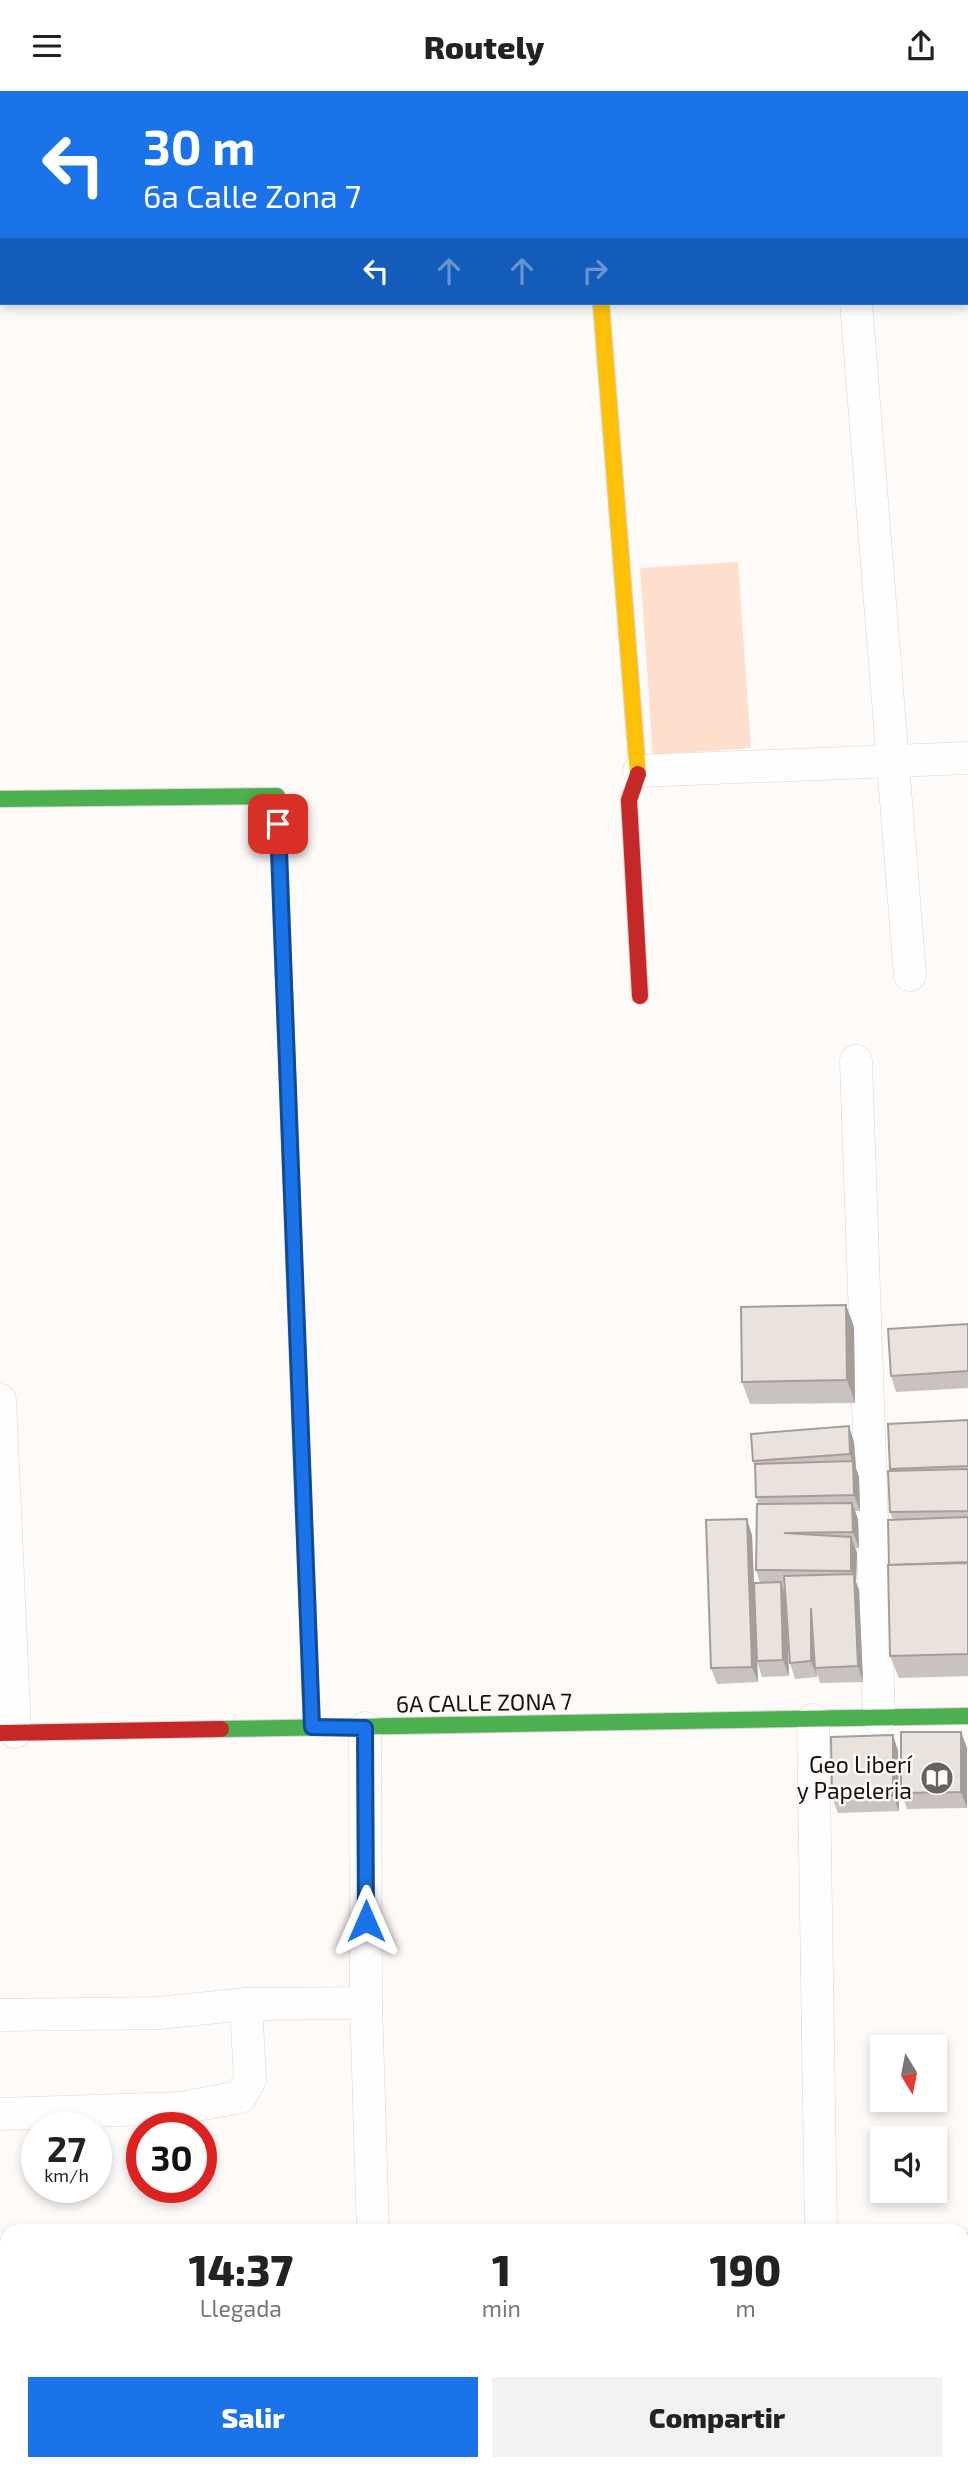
<!DOCTYPE html>
<html lang="es">
<head>
<meta charset="utf-8">
<style>
	body { margin:0; font-family:"Exo 2",sans-serif; background:#f2f2f2; color:#222; height:100vh; display:flex; flex-direction:column; font-size:26px; white-space:nowrap }
	* { box-sizing:border-box; margin:0 }
	p { font-size:23px; color:#767676 }
	.icon { flex:none; width:38px; height:38px; fill:none; stroke:currentColor; stroke-width:2; stroke-linecap:round; stroke-linejoin:round }
	.map { position:relative; flex:1; overflow:hidden }
	.details { position:absolute; left:0px; top:2133px; width:970px; height:247px; display:flex; flex-direction:column; background:#fff; border-radius:21px 21px 0 0; box-shadow:0 4px 10px #0003 }
	.details>* { flex:none }
	.top-card { position:absolute; left:0px; top:0px; width:970px; height:214px; box-shadow:0 4px 10px #0003; background:#1a73e8; color:#fff; overflow:hidden }
	.needle { width:46px; rotate:170deg }
	.tools { position:absolute; left:870px; top:1944px; display:grid; gap:14px }
	.tools a { display:grid; place-items:center; width:77px; height:77px; border-radius:0px; background:#fff; box-shadow:0 4px 10px #0003; font-size:35px }
	.speed { position:absolute; left:21px; top:2021px; display:flex; gap:14px; font-size:35px; font-weight:700; text-align:center }
	.speed>* { display:grid; place-content:center; width:91px; height:91px; border-radius:50%; background:#fff; box-shadow:0 4px 10px #0003; line-height:1 }
	.speed small { font-size:18px; font-weight:400 }
	.speed .limit { border:10px solid #d22; background:#fff; color:#111 }
	.pin { position:absolute; display:grid; place-items:center; width:60px; height:60px; color:#fff; margin:-30px; border-radius:14px; box-shadow:0 4px 10px #0006 }
	.me { position:absolute; width:77px; margin:-38px; rotate:0deg; stroke-linejoin:round; filter:drop-shadow(0 0 5px #0008) }
	.turn { display:flex; align-items:center; gap:24px; height:147px; padding:0 28px; font-size:32px }
	.turn .icon { width:91px; height:91px; stroke-width:2.5 }
	.turn b { display:block; font-size:49px; line-height:60px }
	.lanes { display:flex; align-items:center; height:66px; padding:0 28px; background:#0003; justify-content:center; gap:35px; direction:ltr }
	.lanes .off { opacity:.35 }
	.eta { display:flex; justify-content:space-evenly; align-items:center; height:119px; text-align:center }
	.eta b { font-size:42px; font-weight:800; line-height:49px }
	.button { display:flex; gap:14px; margin-top:auto; padding:14px 28px }
	.button a { flex:1; height:80px; border-radius:0px; background:#1a73e8; color:#fff; font-size:28px; font-weight:800; line-height:80px; text-align:center }
	.button a+a { background:#f2f2f2; color:#222 }
	header { display:flex; justify-content:space-between; align-items:center; height:91px; padding:0 28px; background:#fff; font-size:32px; font-weight:800 }
	.map>svg:first-child { display:block }
	.green { fill:#fedfcd }
	.lines { fill:none; stroke-linecap:round; stroke-linejoin:round }
	.street-casing { stroke:#d9d4d0; stroke-width:33 }
	.fast-casing { stroke:#d9d4d0; stroke-width:18 }
	.slow-casing { stroke:#d9d4d0; stroke-width:18 }
	.jam-casing { stroke:#d9d4d0; stroke-width:18 }
	.street { stroke:#fffefe; stroke-width:32 }
	.fast { stroke:#4caf50; stroke-width:16 }
	.slow { stroke:#ffc107; stroke-width:16 }
	.jam { stroke:#c62828; stroke-width:16 }
	.wall { fill:#c9c2be }
	.shaded-wall { fill:#a49e9b }
	.building { fill:#eae2dd; stroke:#a49e9b; stroke-width:2 }
	.route-casing { stroke:#114b97; stroke-width:18 }
	.route { stroke:#1a73e8; stroke-width:12 }
	.labels { text-anchor:middle; stroke-width:5; stroke-linejoin:round; paint-order:stroke }
	.street-label { font-size:23px; fill:#1a120e; stroke:#fefaf7 }
	.poi-label { font-size:23px; fill:#1a120e; stroke:#fefaf7; text-anchor:end }
</style>
</head>
<body>
<header><svg class="icon" aria-label="menu" viewBox="0 0 24 24"><path d="M4 6h16M4 12h16M4 18h16"/></svg>Routely<svg class="icon" aria-label="share" viewBox="0 0 24 24"><path d="M12 15V3M7 8l5-5 5 5M5 13v7h14v-7"/></svg></header>
<div class="map">
<svg width="968" height="2379" viewBox="0 0 968 2379">
	<rect width="100%" height="100%" fill="#fdfaf8"/>
	<!-- green -->
	<g class="green">
		<polygon points="738,471 751,657 653,664 640,477"/>
		<polygon points="963,2141 968,2141 968,2379 858,2379 858,2373 962,2373"/>
	</g>
	<g class="lines">
		<defs>
			<g id="street">
				<polyline points="839,0 839,2"/>
				<polyline points="595,2 598,0"/>
				<polyline points="856,212 910,884"/>
				<polyline points="639,680 968,667"/>
				<polyline points="856,970 879,1627"/>
				<polyline points="0,1309 15,1641"/>
				<polyline points="813,1629 821,2140"/>
				<polyline points="365,1637 366,1912 373,2140"/>
				<polyline points="0,1924 158,1922 246,1913 366,1912"/>
				<polyline points="0,2023 181,2017 240,2006 250,1989 246,1913"/>
				<polyline points="0,2300 7,2300"/>
				<polyline points="823,2373 823,2379"/>
			</g>
			<g id="fast">
				<polyline points="0,708 277,705 291,1084"/>
				<polyline points="297,1247 312,1636"/>
				<polyline points="221,1638 968,1625"/>
			</g>
			<polyline id="slow" points="601,212 638,683"/>
			<g id="jam">
				<polyline points="638,683 629,709 640,905"/>
				<polyline points="291,1084 297,1247"/>
				<polyline points="0,1642 221,1638"/>
			</g>
		</defs>
		<!-- street casing -->
		<use href="#street" class="street-casing"/>
		<!-- fast casing -->
		<use href="#fast" class="fast-casing"/>
		<!-- slow casing -->
		<use href="#slow" class="slow-casing"/>
		<!-- jam casing -->
		<use href="#jam" class="jam-casing"/>
		<!-- street -->
		<use href="#street" class="street"/>
		<!-- fast -->
		<use href="#fast" class="fast"/>
		<!-- slow -->
		<use href="#slow" class="slow"/>
		<!-- jam -->
		<use href="#jam" class="jam"/>
	</g>
	<!-- wall -->
	<g class="wall">
		<polygon points="846,1214 854,1236 855,1312 750,1313 742,1291"/>
		<polygon points="968,1233 968,1297 896,1301 891,1285"/>
		<polygon points="968,1329 968,1585 899,1587 890,1565 889,1474 893,1429 890,1421 890,1378"/>
		<polygon points="854,1351 856,1377 859,1386 860,1420 855,1420 858,1428 859,1457 855,1457 857,1462 856,1491 859,1499 863,1591 820,1592 817,1582 817,1586 795,1588 790,1572 787,1537 789,1585 762,1586 757,1570 758,1591 717,1593 711,1577 752,1444 754,1492 760,1492 756,1479 758,1413 756,1406 755,1377 753,1370"/>
		<polygon points="961,1641 967,1657 967,1717 907,1718 901,1702"/>
		<polygon points="893,1644 898,1660 899,1720 838,1722 832,1706"/>
	</g>
	<!-- shaded-wall -->
	<g class="shaded-wall">
		<polygon points="846,1214 854,1236 855,1312 847,1289"/>
		<polygon points="849,1335 854,1351 856,1377 859,1386 860,1420 854,1404 853,1372 850,1363"/>
		<polygon points="852,1412 858,1428 859,1457 853,1441"/>
		<polygon points="747,1428 752,1444 758,1591 752,1576"/>
		<polygon points="851,1446 857,1462 856,1491 859,1499 863,1591 858,1575 854,1489 851,1480"/>
		<polygon points="781,1491 786,1507 789,1585 783,1569"/>
		<polygon points="811,1517 815,1577 817,1586 811,1570"/>
		<polygon points="961,1641 967,1657 967,1717 961,1701"/>
		<polygon points="893,1644 898,1660 899,1720 893,1704"/>
	</g>
	<!-- building -->
	<g class="building">
		<polygon points="846,1214 847,1289 742,1291 741,1216"/>
		<polygon points="968,1233 968,1280 891,1285 888,1238"/>
		<polygon points="968,1329 968,1375 890,1378 888,1333"/>
		<polygon points="849,1335 850,1363 753,1370 751,1343"/>
		<polygon points="853,1370 854,1404 756,1406 755,1373"/>
		<polygon points="968,1378 968,1420 890,1421 888,1380"/>
		<polygon points="852,1412 853,1441 784,1442 851,1446 851,1480 756,1479 757,1413"/>
		<polygon points="968,1426 968,1471 889,1474 888,1429"/>
		<polygon points="747,1428 752,1576 711,1577 706,1429"/>
		<polygon points="968,1472 968,1563 890,1565 888,1474"/>
		<polygon points="854,1483 858,1575 815,1577 811,1517 811,1570 790,1572 784,1485"/>
		<polygon points="781,1491 783,1569 757,1570 754,1492"/>
		<polygon points="901,1641 961,1641 961,1701 901,1702"/>
		<polygon points="893,1644 893,1704 832,1706 831,1646"/>
	</g>
	<g class="lines">
		<defs>
			<polyline id="route" points="278,733 312,1636 365,1637 366,1830"/>
		</defs>
		<!-- route casing -->
		<use href="#route" class="route-casing"/>
		<!-- route -->
		<use href="#route" class="route"/>
	</g>
	<!-- icons -->
	<defs>
		<symbol id="library-disc" viewBox="-11 -11 22 22"><circle r="9.5" fill="#696360" stroke="#fefaf7"/><path d="M-6-4Q-3-5.5-.7-3.5V5Q-3 3-6 4ZM6-4Q3-5.5 .7-3.5V5Q3 3 6 4Z" fill="#fff"/></symbol>
	</defs>
	<g fill-rule="evenodd">
		<use href="#library-disc" x="918" y="1668" width="38" height="38"/>
	</g>
	<g class="labels">
		<!-- street labels -->
		<g class="street-label">
			<text transform="translate(484 1612) rotate(-1)" y="8">6A CALLE ZONA 7</text>
		</g>
		<!-- poi labels -->
		<g class="poi-label">
			<text x="912" y="1682">Geo Liberí<tspan x="912" dy="26">y Papeleria</tspan></text>
		</g>
	</g>
</svg>
<div class="tools">
<a><svg class="needle" viewBox="-14 -14 28 28"><path d="M0-13l5 13h-10z" fill="#e53935"/><path d="M0 13l5-13h-10z" fill="#767676"/></svg></a>
<a><svg class="icon" aria-label="sound" viewBox="0 0 24 24"><path d="M4 9h4l5-4v14l-5-4H4zM17 9q2 3 0 6"/></svg></a>
</div>
<div class="speed"><div>27<small>km/h</small></div><div class="limit">30</div></div>
<div class="pin" style="left:278px;top:733px;background:#d93025"><svg class="icon" aria-label="arrive" viewBox="0 0 24 24"><path d="M6 21V4h12l-3 4 3 4H6"/></svg></div>
<svg class="me" style="left:366px;top:1830px" viewBox="-20 -20 40 40"><path d="M0-17L14 15 0 8-14 15z" fill="#1a73e8" stroke="#fff" stroke-width="4"/></svg>
<div class="top-card">
<div class="turn"><svg class="icon" aria-label="left" viewBox="0 0 24 24"><path d="M17 20v-9H6M10 6l-5 5 5 5"/></svg><div><b>30 m</b>6a Calle Zona 7</div></div>
<div class="lanes"><svg class="icon" aria-label="left" viewBox="0 0 24 24"><path d="M17 20v-9H6M10 6l-5 5 5 5"/></svg><svg class="icon off" aria-label="ahead" viewBox="0 0 24 24"><path d="M12 20V5M6 11l6-6 6 6"/></svg><svg class="icon off" aria-label="ahead" viewBox="0 0 24 24"><path d="M12 20V5M6 11l6-6 6 6"/></svg><svg class="icon off" aria-label="right" viewBox="0 0 24 24"><path d="M7 20v-9h11M14 6l5 5-5 5"/></svg></div>
</div>
<section class="details">
<div class="eta">
<div><b>14:37</b><p>Llegada</p></div>
<div><b>1</b><p>min</p></div>
<div><b>190</b><p>m</p></div>
</div>
<div class="button"><a>Salir</a><a>Compartir</a></div>
</section>
</div>
</body>
</html>
